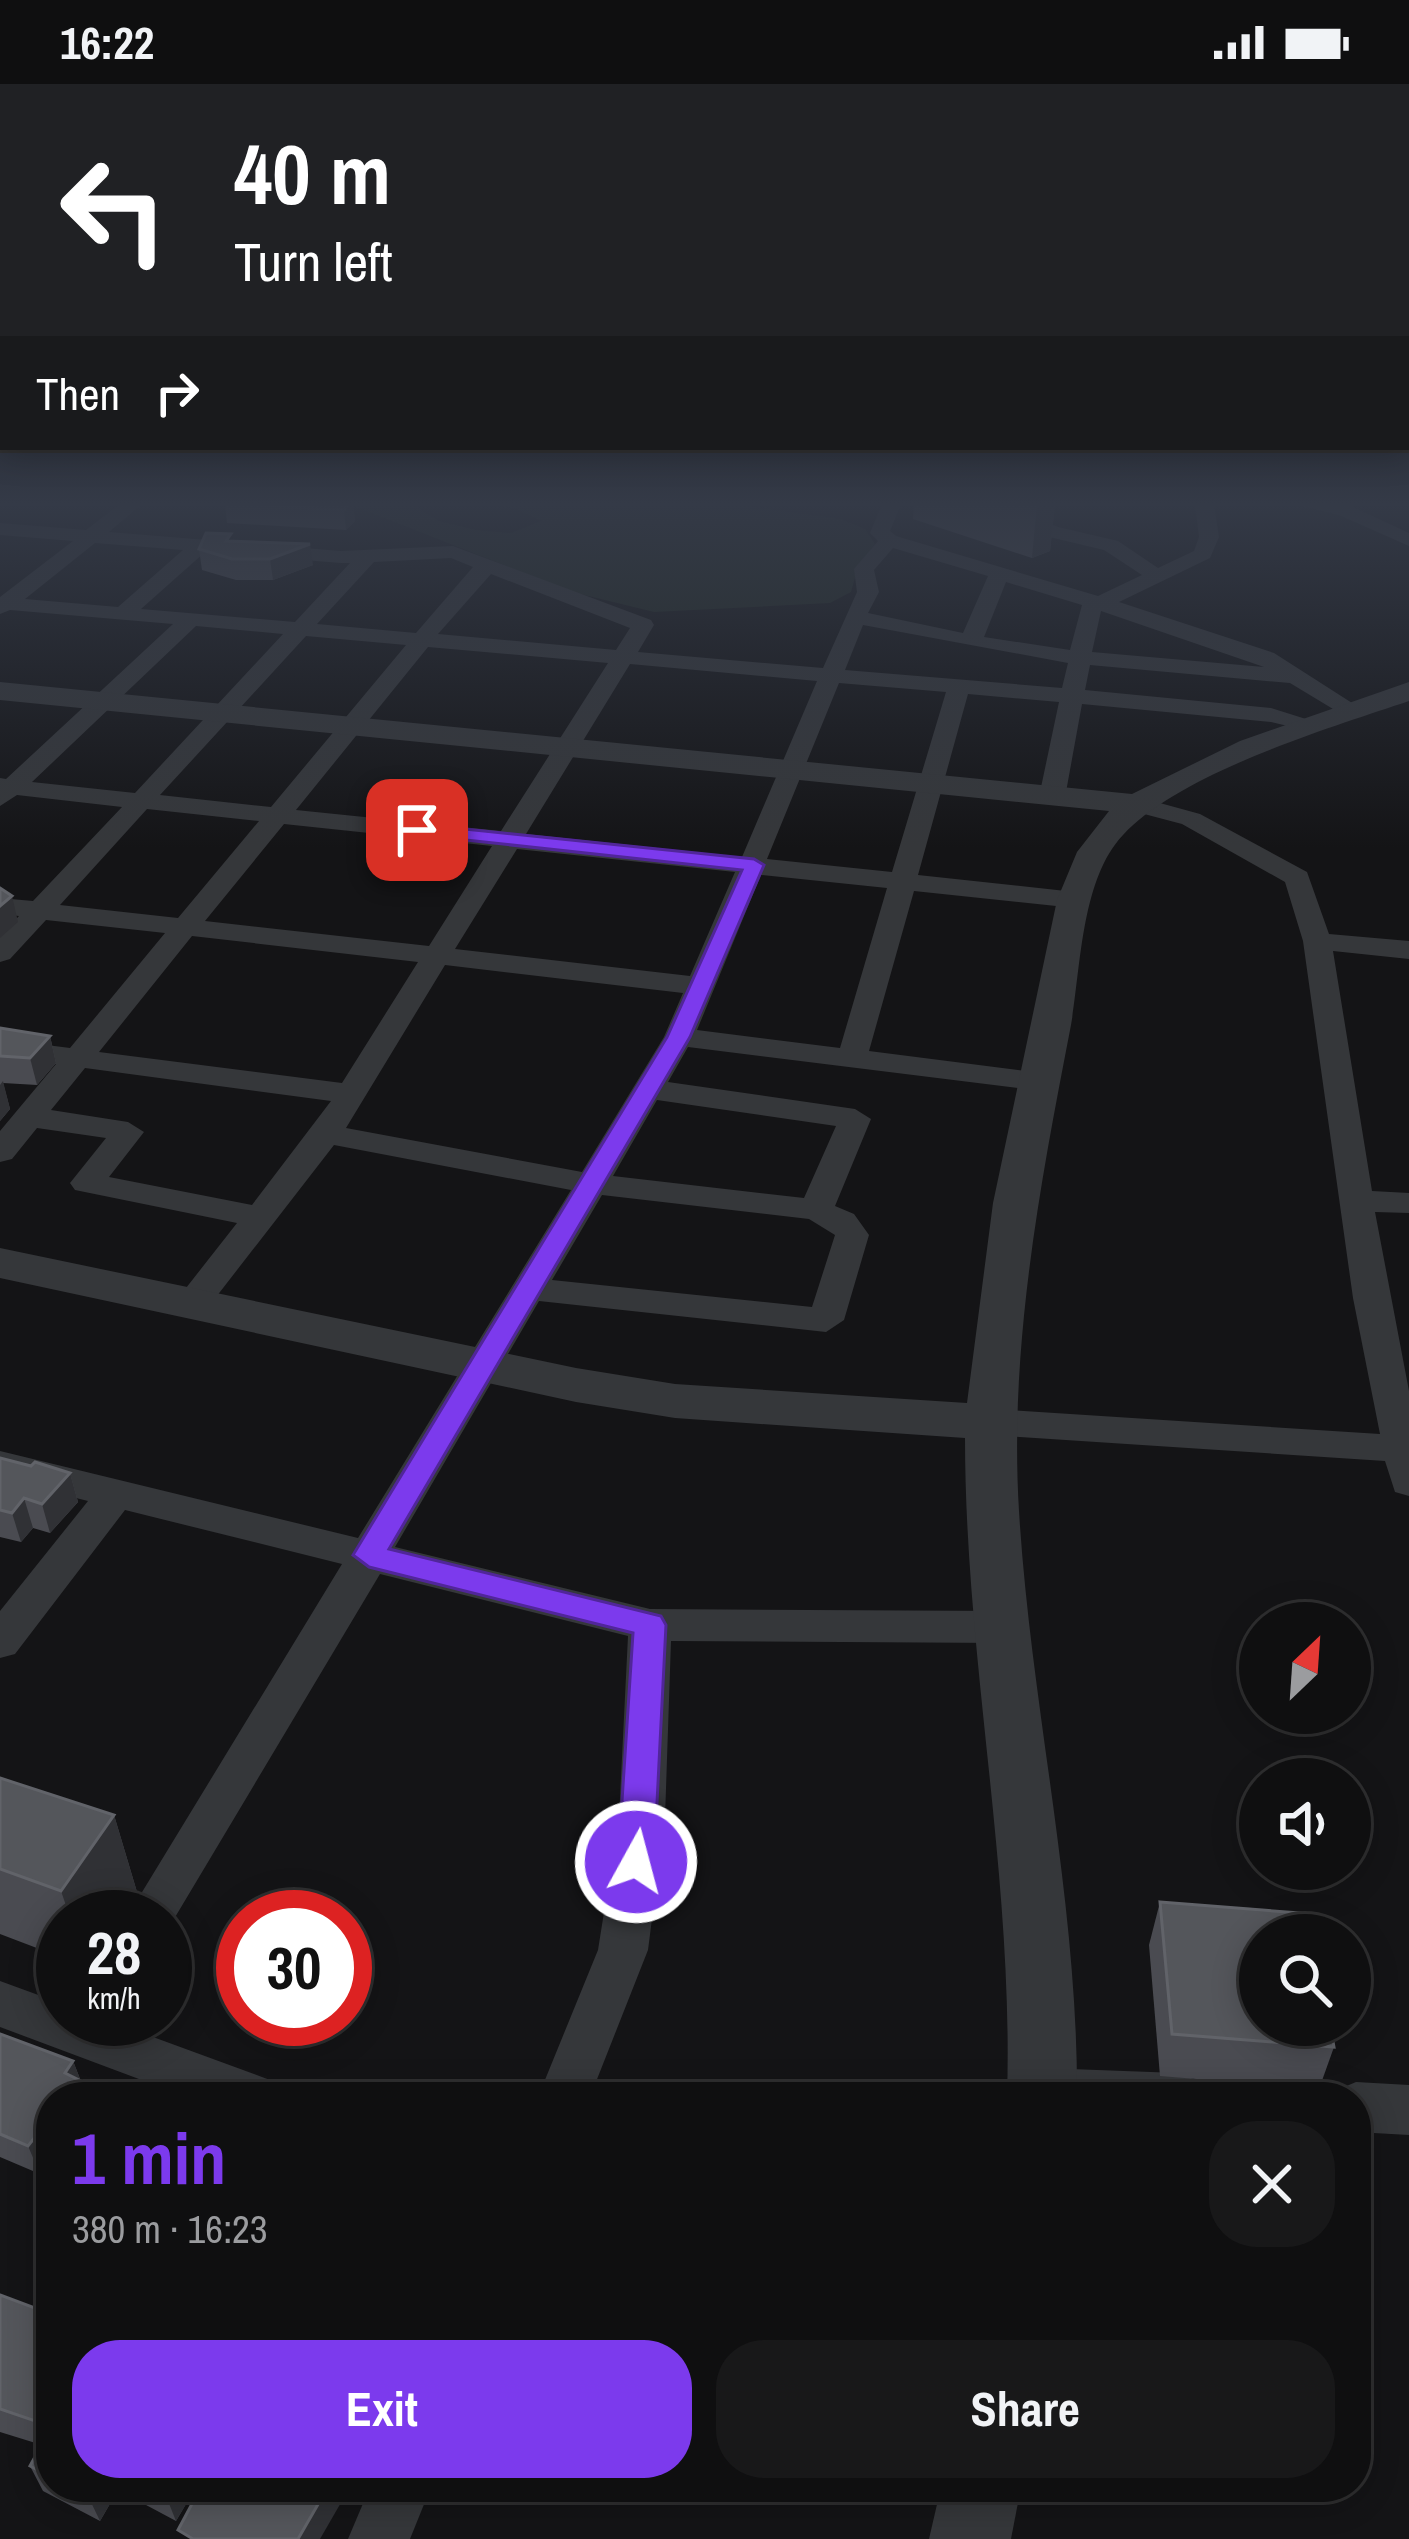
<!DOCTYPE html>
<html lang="en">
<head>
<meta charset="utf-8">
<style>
	body { margin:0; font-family:"Archivo Narrow",sans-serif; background:#181819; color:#f1f3f6; height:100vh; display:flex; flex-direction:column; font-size:45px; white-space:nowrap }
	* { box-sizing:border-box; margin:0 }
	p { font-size:39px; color:#9b9c9f }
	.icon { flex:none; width:66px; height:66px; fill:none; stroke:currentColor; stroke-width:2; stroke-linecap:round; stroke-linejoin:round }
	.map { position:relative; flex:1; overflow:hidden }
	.panel { position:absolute; left:36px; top:1998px; width:1335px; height:420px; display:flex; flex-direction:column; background:#0f0f10; border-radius:48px; box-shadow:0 6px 30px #0003,0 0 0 3px #2f2f30 }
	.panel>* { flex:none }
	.hud { position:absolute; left:0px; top:0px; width:1410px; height:366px; box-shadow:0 6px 30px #0003,0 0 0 3px #2f2f30; background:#202124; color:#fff; overflow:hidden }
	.needle { width:78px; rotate:25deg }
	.controls { position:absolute; left:1239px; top:1518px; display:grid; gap:24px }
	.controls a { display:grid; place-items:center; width:132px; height:132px; border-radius:50%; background:#0f0f10; box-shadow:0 6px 30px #0003,0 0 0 3px #2f2f30; font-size:60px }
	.speed { position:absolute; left:36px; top:1806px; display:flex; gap:24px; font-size:60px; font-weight:700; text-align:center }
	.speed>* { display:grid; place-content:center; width:156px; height:156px; border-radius:50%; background:#0f0f10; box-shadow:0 6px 30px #0003,0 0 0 3px #2f2f30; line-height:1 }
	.speed small { font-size:30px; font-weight:400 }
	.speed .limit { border:18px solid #d22; background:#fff; color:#111 }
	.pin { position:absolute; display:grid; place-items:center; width:102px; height:102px; color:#fff; margin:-51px; border-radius:24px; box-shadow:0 6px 18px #0006 }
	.me { position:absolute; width:132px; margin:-66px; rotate:7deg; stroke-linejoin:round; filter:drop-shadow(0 0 9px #0008) }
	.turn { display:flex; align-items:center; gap:42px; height:252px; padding:0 36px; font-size:54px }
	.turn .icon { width:156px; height:156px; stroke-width:2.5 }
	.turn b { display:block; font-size:84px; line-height:102px }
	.then { display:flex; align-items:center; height:114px; padding:0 36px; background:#0003; gap:24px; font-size:45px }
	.round { display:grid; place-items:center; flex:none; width:126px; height:126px; border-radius:48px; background:#181819 }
	.summary { display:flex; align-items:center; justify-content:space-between; height:204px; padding:0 36px }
	h1 { font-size:72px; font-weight:700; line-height:90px; color:#7c3aed }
	.primary-button { display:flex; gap:24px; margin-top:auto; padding:24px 36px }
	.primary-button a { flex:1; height:138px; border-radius:48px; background:#7c3aed; color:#fff; font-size:48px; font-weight:700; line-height:138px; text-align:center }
	.primary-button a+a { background:#181819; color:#f1f3f6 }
	.status { display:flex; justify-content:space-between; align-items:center; height:84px; padding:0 60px; background:#0f0f10; direction:ltr }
	.status svg { height:33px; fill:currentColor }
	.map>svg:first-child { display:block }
	.green { fill:#202821 }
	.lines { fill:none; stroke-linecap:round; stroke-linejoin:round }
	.minor { fill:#35373a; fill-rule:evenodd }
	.tertiary { fill:#35373a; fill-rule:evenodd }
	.wall { fill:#4a4b51 }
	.shaded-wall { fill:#303135 }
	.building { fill:#54565b; stroke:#616369; stroke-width:3 }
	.route { fill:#7c3aed; stroke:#51269a; stroke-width:3 }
</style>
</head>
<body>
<div class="status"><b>16:22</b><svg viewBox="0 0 49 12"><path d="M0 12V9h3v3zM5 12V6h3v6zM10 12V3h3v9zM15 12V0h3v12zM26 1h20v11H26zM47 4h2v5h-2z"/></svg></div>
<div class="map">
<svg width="1409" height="2455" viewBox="0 0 1409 2455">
	<rect width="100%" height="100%" fill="#141416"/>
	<!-- green -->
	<polygon class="green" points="349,420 412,420 439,437 476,446 511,449 541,437 515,424 486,420 732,420 841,435 865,445 875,460 858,483 851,508 830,519 654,528 572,508"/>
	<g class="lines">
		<!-- minor -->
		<g class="minor">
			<path d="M120 420H142L109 448 341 467 453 462 651 536 654 541 638 568 823 584 857 508 854 485 878 457 870 449 882 420H901L890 447 896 452 1098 512 1142 491 1104 466 1045 452 978 420H1003L1058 443 1118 457 1158 484 1194 467 1199 453 1195 420H1214L1219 453 1210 474 1119 518 1274 569 1363 626 1343 631 1290 599 1090 581 1085 606 1271 624 1325 641 1313 648 1271 638 1082 620 1066 708 1053 716 1040 708 1059 618 968 610 918 791 1075 808 1089 816 1075 824 914 807 869 967 1042 989 1058 998 1042 1007 688 963 668 998 855 1025 871 1035 835 1122 854 1130 869 1151 844 1236 826 1248 539 1217 395 1463 650 1525 1003 1527 1018 1532 1024 1543 1018 1554 1003 1559 671 1557 665 1734 648 1866 590 2013H538L598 1866 619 1734 628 1552 380 1490 165 1850V1833H129L136 1818 342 1480 125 1426 15 1570 0 1574V1527L88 1417 0 1395V1367L358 1454 571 1106 334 1061 206 1226 193 1229 175 1218 237 1139 75 1106 70 1099 106 1054 37 1044 12 1075 0 1078V1047L56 980 0 973V955L70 964 165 849 46 836 10 875 0 878V852L19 832 0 830V814L33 817 122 723 17 711 0 722V694L6 695 173 540 10 526 0 530V513L73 457 0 451V439L86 446ZM95 459 183 466 118 523 25 515ZM893 464 988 492 963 549 868 529 879 508 874 486ZM205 468 341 479H350L295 538 141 525ZM451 474 473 483 416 549 317 540 374 478ZM491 490 630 544 616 566 438 550ZM1006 498 1082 521 1070 566 984 553ZM1101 527 1264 583 1092 568ZM863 541 1068 579 1062 604 845 586ZM196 542 283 550 135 709 32 698ZM306 552 406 561 271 723 160 711ZM428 563 608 579 501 747 296 726ZM630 580 817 597 742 773 526 750ZM839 599 946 608 892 788 767 775ZM147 725 259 737 178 834 60 821ZM284 740 492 762 429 862 205 837ZM517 765 735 788 690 892 455 865ZM761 791 887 804 840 964 697 946ZM192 852 418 878 342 999 99 968ZM445 881 683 909 664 953 582 1088 346 1044ZM85 984 331 1017 252 1121 109 1093 144 1048 128 1038 51 1026ZM657 1016 836 1042 804 1114 613 1092ZM602 1111 809 1135 835 1151 812 1223 552 1196Z"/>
			<polygon points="1294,420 1351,422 1409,449 1409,462 1339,431"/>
			<polygon points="1138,713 1200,730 1307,788 1329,850 1409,857 1409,875 1333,867 1372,1107 1409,1109 1409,1129 1375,1128 1409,1307 1409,1412 1395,1408 1385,1377 991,1351 977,1347 972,1338 977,1329 991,1325 1380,1350 1353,1214 1303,857 1285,798 1182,740 1129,726 1129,716"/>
			<polygon points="0,1897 63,1920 63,1935 104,1935 270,1996 278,2013 187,2013 0,1943"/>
			<polygon points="1043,1984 1178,1989 1196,1996 1204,2013 1019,2013 1025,1991"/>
			<polygon points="1356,1998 1409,2001 1409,2051 1356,2048 1356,2013 1334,2013 1337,2006"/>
			<polygon points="370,2403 431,2403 410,2455 348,2455"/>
		</g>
		<!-- tertiary -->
		<g class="tertiary">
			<path d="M0 598 1132 710 1240 657 1409 598V617C1329 644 1180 689 1123 751 1081 795 1081 884 1071 941 1040 1101 1009 1263 1019 1427 1031 1624 1078 1815 1077 2013H1007C1014 1792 965 1575 965 1354L675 1334 576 1318 0 1194V1164L576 1284 675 1300 967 1319 993 1119 1057 816 1077 768 1109 727 0 616Z"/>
			<polygon points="941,2403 1021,2403 1011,2455 929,2455"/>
		</g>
	</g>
	<!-- wall -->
	<g class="wall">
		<polygon points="225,420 353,420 355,437 346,446 227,439"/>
		<polygon points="914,420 1055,420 1050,467 1032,474 913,435"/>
		<polygon points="232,457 313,481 273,496 236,496 202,486 199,465"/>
		<polygon points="0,944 50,952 56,979 37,1001 3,999 10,1025 0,1037"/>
		<polygon points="0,1374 70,1389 78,1418 50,1449 33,1444 21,1458 0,1453"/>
		<polygon points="0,1694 114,1731 137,1808 120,1833 63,1833 63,1874 0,1850"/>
		<polygon points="1160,1818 1334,1963 1319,2005 1160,1992 1149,1861"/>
		<polygon points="0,1950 73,1977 86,2010 120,2013 51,2013 51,2076 40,2090 0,2073"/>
		<polygon points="0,2211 51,2230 51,2403 196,2403 176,2437 118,2406 100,2437 43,2407 30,2382 42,2361 0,2348"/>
	</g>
	<!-- shaded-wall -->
	<g class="shaded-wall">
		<polygon points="349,420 353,420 355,437 346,446 344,426"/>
		<polygon points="1037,420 1055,420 1050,467 1032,474"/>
		<polygon points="310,460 313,481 273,496 270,475"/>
		<polygon points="12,812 18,838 0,854 0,822"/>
		<polygon points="50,952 56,979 37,1001 30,974"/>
		<polygon points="3,997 10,1025 0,1037 0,1001"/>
		<polygon points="70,1389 78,1418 50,1449 42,1420"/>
		<polygon points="24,1414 33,1444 21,1458 12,1429"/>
		<polygon points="114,1731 137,1808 120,1833 70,1833 61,1807"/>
		<polygon points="73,1977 84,2005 87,2013 67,2013 65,1989"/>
		<polygon points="51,2033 51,2069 48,2068 51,2076 40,2090 28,2062"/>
		<polygon points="51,2327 51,2355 44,2340"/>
		<polygon points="94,2403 117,2403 118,2406 100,2437 88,2412"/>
		<polygon points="171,2403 196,2403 176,2437 166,2412"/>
		<polygon points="328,2403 350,2403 320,2455 298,2455"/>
	</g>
	<!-- building -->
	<g class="building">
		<polygon points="245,420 349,420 344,426"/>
		<polygon points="206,449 231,450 226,457 310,460 270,475 232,475 199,465"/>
		<polygon points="0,804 12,812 0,822"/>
		<polygon points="0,944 50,952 30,974 0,972"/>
		<polygon points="0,1374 31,1382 35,1378 70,1389 42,1420 24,1414 12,1429 0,1426"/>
		<polygon points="0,1694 114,1731 61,1807 0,1785"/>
		<polygon points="1160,1818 1312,1830 1316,1851 1260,1851 1260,1941 1330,1941 1334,1963 1172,1950"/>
		<polygon points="0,1950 73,1977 65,1989 81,1997 67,2013 51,2013 51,2033 28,2062 0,2050"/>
		<polygon points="90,2003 120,2013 84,2013"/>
		<polygon points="0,2211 51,2230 51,2327 44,2340 0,2325"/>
		<polygon points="51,2344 51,2393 30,2382"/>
		<polygon points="70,2403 94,2403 88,2412"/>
		<polygon points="149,2403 171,2403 166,2412"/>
		<polygon points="201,2403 328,2403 298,2455 193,2455 178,2446"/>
	</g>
	<!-- sky -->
	<linearGradient id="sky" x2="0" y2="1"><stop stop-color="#0b0b0c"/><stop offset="0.55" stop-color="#343a47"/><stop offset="1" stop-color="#343a47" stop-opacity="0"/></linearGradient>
	<rect width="1409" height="764" fill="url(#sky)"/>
	<!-- route -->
	<polygon class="route" points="417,740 754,775 764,781 690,953 389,1465 661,1532 666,1541 654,1778 648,1789 636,1793 623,1789 618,1778 633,1549 369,1483 353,1471 667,953 742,786 410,750 407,746"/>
</svg>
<div class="controls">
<a><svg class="needle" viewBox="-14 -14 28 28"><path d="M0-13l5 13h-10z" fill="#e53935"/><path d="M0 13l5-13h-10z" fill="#9b9c9f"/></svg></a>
<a><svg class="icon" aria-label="sound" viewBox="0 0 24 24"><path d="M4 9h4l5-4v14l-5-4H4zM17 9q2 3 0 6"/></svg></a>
<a><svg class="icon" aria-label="search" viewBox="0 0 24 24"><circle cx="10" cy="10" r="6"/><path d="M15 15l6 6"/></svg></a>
</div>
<div class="speed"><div>28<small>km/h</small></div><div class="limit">30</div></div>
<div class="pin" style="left:417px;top:746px;background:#d93025"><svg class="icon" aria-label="arrive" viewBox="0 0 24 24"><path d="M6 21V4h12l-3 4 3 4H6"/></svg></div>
<svg class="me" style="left:636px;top:1778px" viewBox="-20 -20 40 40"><circle r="17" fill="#7c3aed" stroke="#fff" stroke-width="3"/><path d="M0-11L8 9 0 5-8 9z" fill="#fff"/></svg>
<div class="hud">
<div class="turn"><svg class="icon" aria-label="left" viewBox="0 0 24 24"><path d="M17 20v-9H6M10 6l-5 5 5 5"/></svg><div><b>40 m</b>Turn left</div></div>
<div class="then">Then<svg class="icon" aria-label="right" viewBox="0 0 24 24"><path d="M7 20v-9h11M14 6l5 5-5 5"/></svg></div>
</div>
<section class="panel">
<div class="summary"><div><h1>1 min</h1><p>380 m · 16:23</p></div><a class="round"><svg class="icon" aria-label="close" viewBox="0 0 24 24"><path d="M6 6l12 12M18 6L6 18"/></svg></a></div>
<div class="primary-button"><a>Exit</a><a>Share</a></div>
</section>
</div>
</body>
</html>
